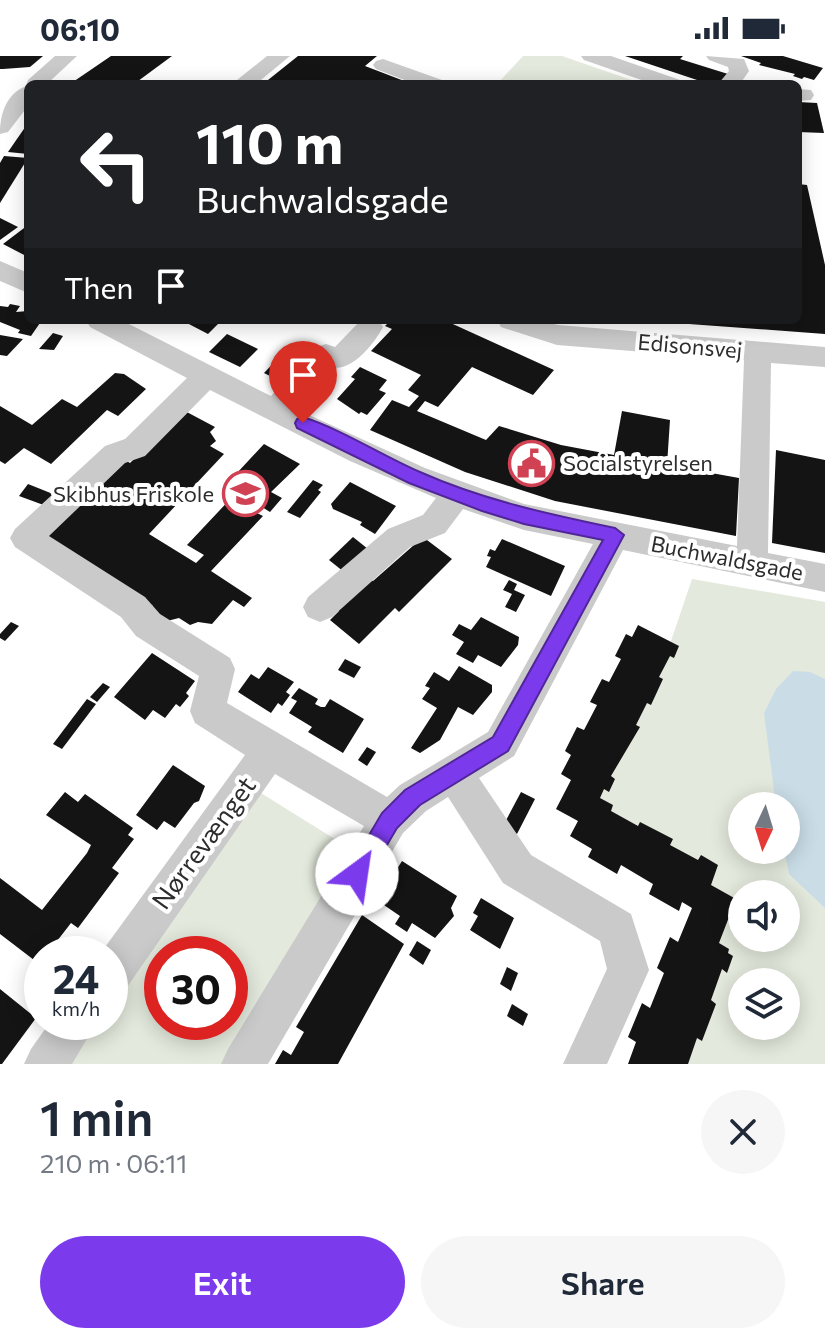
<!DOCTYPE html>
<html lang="en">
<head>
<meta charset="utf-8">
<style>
	body { margin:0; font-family:Commissioner,sans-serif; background:#f6f6f7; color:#1f2937; height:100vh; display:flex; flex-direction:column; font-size:30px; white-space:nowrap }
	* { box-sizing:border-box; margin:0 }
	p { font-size:26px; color:#747a83 }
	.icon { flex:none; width:44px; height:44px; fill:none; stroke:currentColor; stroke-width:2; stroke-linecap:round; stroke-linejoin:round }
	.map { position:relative; height:1008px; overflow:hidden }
	.details { display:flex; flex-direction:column; background:#fff; flex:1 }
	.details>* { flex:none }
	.hud { position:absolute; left:24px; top:24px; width:778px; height:244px; border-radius:12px; box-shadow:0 4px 20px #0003; background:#202124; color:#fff; overflow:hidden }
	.needle { width:52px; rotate:184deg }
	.fabs { position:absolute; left:728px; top:736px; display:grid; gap:16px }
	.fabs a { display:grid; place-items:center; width:72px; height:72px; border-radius:50%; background:#fff; box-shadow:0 4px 20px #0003; font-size:40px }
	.speed { position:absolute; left:24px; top:880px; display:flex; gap:16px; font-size:40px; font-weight:700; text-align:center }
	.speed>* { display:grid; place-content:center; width:104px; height:104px; border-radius:50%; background:#fff; box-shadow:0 4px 20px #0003; line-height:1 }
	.speed small { font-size:20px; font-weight:400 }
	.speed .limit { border:12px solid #d22; background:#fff; color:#111 }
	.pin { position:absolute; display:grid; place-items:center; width:68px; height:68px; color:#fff; margin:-82px -34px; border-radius:50% 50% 50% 0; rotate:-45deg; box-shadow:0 0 8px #0007 }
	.pin .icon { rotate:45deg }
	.me { position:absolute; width:88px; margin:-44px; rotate:31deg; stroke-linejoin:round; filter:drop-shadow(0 0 6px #0008) }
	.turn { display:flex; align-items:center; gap:28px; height:168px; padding:0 40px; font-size:36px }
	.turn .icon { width:104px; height:104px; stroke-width:2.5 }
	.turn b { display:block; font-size:56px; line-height:68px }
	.then { display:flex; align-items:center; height:76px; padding:0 40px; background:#0003; gap:16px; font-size:30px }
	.round { display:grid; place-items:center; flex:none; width:84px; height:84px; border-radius:42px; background:#f6f6f7 }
	.overview { display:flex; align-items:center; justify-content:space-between; height:136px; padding:0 40px }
	h1 { font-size:48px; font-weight:600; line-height:60px }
	.button { display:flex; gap:16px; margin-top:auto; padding:16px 40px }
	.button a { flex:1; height:92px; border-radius:48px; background:#7c3aed; color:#fff; font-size:32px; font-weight:600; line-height:92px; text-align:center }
	.button a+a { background:#f6f6f7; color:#1f2937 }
	.status { display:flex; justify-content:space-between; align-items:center; height:56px; padding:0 40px; background:#fff; direction:ltr }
	.status svg { height:22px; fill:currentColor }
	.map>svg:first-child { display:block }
	.green { fill:#e3e9dc; fill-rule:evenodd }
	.water { fill:#cadde7 }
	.building { fill:#141414 }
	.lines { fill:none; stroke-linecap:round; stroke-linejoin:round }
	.minor { fill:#cacaca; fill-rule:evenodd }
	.route { fill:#7c3aed; stroke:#51269a; stroke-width:2 }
	.labels { text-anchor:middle; stroke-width:8; stroke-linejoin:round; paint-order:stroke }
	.street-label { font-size:22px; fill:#2d2d2d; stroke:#fff }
	.poi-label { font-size:22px; fill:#2d2d2d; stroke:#fff; text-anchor:start }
	.near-street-label { font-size:26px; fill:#2d2d2d; stroke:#fff }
</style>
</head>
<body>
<div class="status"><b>06:10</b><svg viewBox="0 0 49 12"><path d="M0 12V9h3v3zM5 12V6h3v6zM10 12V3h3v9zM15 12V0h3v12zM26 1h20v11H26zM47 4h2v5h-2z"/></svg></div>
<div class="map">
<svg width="825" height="1008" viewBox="0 0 825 1008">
	<rect width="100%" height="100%" fill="#fff"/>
	<!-- green -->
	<g class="green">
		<polygon points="523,0 562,0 643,28 497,28"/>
		<path d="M692 523 825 546V1008H683L715 891 732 846 592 747 670 588ZM742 750H786V794H742ZM742 838H786V882H742ZM742 926H786V970H742Z"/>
		<path d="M256 734 354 795 225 1008H68L97 966H110V946ZM162 898H230V966H162Z"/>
	</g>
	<!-- water -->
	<polygon class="water" points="793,615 810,616 825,623 825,852 789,818 784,794 786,794 786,750 776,750 764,657 776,633"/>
	<!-- building -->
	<g class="building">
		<polygon points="0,0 43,0 30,11 3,13 0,13"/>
		<polygon points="111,0 172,0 134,28 70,28"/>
		<polygon points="298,0 377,0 365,10 412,28 263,28"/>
		<polygon points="625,0 683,0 680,3 728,18 720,28 709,28"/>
		<polygon points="741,0 783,0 823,12 814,24 804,21 802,23 793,20 795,18 759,9 761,7"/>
		<polygon points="798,46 817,47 824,77 798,76"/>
		<polygon points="28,67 28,98 8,96"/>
		<polygon points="4,100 28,102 0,147 0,107"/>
		<polygon points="798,128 807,129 825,209 825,278 662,266 798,264"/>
		<polygon points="0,162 18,171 0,184"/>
		<polygon points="28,169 28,201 3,188"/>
		<polygon points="10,248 20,250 16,256 28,255 28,264 42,264 31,280 18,277 20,274 0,266 0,250 8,251"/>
		<polygon points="188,264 222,264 208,278 185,266"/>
		<polygon points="391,264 444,264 554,314 533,339 472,311 438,351 425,345 417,355 486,384 499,370 561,389 614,399 622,355 670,364 667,409 739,422 736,480 555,445 465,416 370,374 392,344 409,351 419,340 408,334 421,319 371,295 392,273 385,270"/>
		<polygon points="53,277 63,280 54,294 39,293"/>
		<polygon points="227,278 258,293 240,311 209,296"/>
		<polygon points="0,279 23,283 7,300 0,299"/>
		<polygon points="286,294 301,301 278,324 264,317"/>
		<polygon points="360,311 387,324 379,334 386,337 367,359 361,356 359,358 337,343 355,323 351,321"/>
		<polygon points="115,317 124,318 146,333 118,360 107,354 51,408 24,392 5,408 0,405 0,350 32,369 62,343 77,351"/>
		<polygon points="183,354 215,371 210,376 216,385 210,390 224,398 149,478 196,507 204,499 187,489 235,438 224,431 264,388 300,408 271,436 282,442 270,456 262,451 257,457 263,460 211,515 252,542 244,551 233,544 212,568 198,566 190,569 179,562 163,566 148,557 153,550 41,477 122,402 130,407"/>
		<polygon points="776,394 825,404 825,497 772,487"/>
		<polygon points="313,424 323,429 318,434 321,436 300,462 287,456"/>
		<polygon points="350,426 396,450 375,478 360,469 362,466 333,453 331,448"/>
		<polygon points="28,428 58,440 49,451 19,440"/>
		<polygon points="353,481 368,493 344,516 329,504"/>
		<polygon points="423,481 452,503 399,556 395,552 359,588 330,564 339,555 336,553 368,522 373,525"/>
		<polygon points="502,483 565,510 551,540 486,511 491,501 487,500 490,493 495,495"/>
		<polygon points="509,524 517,528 514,534 525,539 516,556 505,551 512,538 503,534"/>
		<polygon points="481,561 519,581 518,589 501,611 478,599 473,607 456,598 464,586 452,579 459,568 471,574"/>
		<polygon points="11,566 19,570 5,585 0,582 0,578"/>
		<polygon points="638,569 679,590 674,602 670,600 659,621 663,623 651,649 647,647 636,669 640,671 611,720 615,723 609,736 604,733 600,742 613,749 611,755 638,770 640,766 673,783 670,789 698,804 701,799 718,809 711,829 736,843 719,887 729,893 728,897 733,900 727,917 722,913 711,944 716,948 702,985 697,982 688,1008 628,1008 636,986 628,981 642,947 650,952 664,917 657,912 670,881 678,886 692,852 682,846 679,855 649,838 653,828 621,809 617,818 588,801 592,793 570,780 578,765 556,753 571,724 561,718 571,699 565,695 577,671 584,674 597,649 590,646 602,623 609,626 621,603 615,600 626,578 632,581"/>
		<polygon points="152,597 195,625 186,637 189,640 180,651 176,648 165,662 153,654 145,664 114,641"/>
		<polygon points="345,603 361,611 354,622 338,614"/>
		<polygon points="459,610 492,629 492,636 473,659 458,651 440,684 420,697 411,692 437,652 422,643 430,632 425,630 434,616 449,625"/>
		<polygon points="268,611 294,626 286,636 290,639 282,650 278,647 271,657 238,636 251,618 259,623"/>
		<polygon points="103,627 110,631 97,646 90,641"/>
		<polygon points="299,632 318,643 315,648 321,651 325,651 330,643 364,663 343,697 308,676 312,671 289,657 297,645 291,642"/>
		<polygon points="87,643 96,648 62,693 53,688"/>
		<polygon points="367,691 376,696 367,710 358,704"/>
		<polygon points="173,709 205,730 199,745 194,747 175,772 164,765 157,774 136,759"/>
		<polygon points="65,736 78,746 85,738 133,772 128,779 134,783 112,812 119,817 78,872 71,867 47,898 41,894 34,904 0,878 0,822 42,854 87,797 91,789 46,759"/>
		<polygon points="521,736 535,743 517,778 503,770"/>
		<polygon points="402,805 457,840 451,852 454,860 435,882 412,867 407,876 395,868 400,860 378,845 385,833 383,825 387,819 395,816"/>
		<polygon points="481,842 514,862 500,893 470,874 478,860 473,857"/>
		<polygon points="362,859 404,888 338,1008 275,1008 283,994 291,999 304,976 296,971"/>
		<polygon points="417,885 431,894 423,909 409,899"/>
		<polygon points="507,911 518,917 511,935 500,928"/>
		<polygon points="0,933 36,962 2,1008 0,1008"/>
		<polygon points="512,948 528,958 523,970 507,960"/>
	</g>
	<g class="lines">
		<!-- minor -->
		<g class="minor">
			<path d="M55 0H77L47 28H28V50L8 76 0 78C0 58 6 38 26 30L28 24Z"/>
			<polygon points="267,0 290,0 256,28 232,28"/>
			<polygon points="581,0 611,0 680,24 684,28 653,28 584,4"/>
			<polygon points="706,0 744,3 749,15 740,28 718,28 729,15 728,11 709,4"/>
			<polygon points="383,3 442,24 446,28 415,28 376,13 373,9 376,5"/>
			<polygon points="798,33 811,34 814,39 811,44 798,45"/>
			<polygon points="0,205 28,217 28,237 0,225"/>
			<path d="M86 264H121L271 340 316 291 326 288 335 291 361 264H379L383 271C374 288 351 317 331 311L294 352 425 412 524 448 737 490 744 304 557 289 501 271 497 264H540L558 269 825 291V311L771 307 768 497 825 508V536L623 494 514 700 479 722 531 799 631 858 649 914 607 1008H563L607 913 600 885 503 827 448 741 426 755 403 777 268 1008H221L228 993 364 770 275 718 125 934 110 940V898H100L245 699 195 667 190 655 199 620 136 580 121 561 15 491 10 482 15 473 105 390 125 383 187 322 90 271ZM210 334 350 405 436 442 423 459 388 473 308 541 303 551 308 561 320 566 332 561 410 491 445 477 463 453 524 474 593 488 488 676 400 729 387 741 227 647 235 613 230 602 160 558 145 541 49 480 125 407 145 400Z"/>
			<polygon points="50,966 97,966 72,1008 24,1008 31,993"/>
		</g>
	</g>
	<!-- route -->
	<path class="route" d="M303 361C343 374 381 399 420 416 483 444 548 458 615 472L624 479 508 695 420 749 397 772 365 826 357 830 349 826 346 818 382 757 405 734 493 681 603 484 524 468 482 455 409 427 297 372 295 367 297 363Z"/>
	<!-- icons -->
	<defs>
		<symbol id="civic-ring" viewBox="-11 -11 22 22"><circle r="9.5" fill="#fff" stroke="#d04253" stroke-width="1.5"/><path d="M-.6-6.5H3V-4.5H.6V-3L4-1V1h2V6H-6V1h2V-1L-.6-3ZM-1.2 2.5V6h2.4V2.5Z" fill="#d04253"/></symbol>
		<symbol id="school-ring" viewBox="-11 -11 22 22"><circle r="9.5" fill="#fff" stroke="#d04253" stroke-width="1.5"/><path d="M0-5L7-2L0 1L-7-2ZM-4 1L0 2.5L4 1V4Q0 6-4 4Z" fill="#d04253"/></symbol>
	</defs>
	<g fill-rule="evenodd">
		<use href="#civic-ring" x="506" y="382" width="51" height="51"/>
		<use href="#school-ring" x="220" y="412" width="51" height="51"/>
	</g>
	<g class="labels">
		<!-- street labels -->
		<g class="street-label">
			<text transform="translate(690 290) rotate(5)" y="8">Edisonsvej</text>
			<text transform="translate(727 502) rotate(11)" y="8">Buchwaldsgade</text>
		</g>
		<!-- poi labels -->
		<g class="poi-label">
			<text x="563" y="415">Socialstyrelsen</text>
			<text x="214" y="446" text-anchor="end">Skibhus Friskole</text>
		</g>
		<!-- near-street labels -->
		<g class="near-street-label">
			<text transform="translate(204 787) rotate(-54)" y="9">Nørrevænget</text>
		</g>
	</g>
</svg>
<div class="fabs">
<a><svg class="needle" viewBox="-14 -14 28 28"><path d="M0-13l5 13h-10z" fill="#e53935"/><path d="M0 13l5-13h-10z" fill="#747a83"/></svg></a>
<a><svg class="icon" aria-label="sound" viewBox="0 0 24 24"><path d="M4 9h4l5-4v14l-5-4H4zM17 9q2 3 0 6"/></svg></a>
<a><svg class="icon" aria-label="layers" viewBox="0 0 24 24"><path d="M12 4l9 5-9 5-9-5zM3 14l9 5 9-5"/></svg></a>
</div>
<div class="speed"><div>24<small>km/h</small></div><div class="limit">30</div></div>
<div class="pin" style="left:303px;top:367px;background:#d93025"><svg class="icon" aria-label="arrive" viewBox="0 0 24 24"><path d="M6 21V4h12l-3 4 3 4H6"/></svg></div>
<svg class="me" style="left:357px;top:818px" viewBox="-20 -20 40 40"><circle r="19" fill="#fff"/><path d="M0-13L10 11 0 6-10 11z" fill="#7c3aed"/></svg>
<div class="hud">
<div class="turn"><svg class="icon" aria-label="left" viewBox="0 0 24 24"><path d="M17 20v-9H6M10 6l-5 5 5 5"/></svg><div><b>110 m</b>Buchwaldsgade</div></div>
<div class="then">Then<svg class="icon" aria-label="arrive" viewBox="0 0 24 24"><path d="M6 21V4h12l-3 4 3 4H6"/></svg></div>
</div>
</div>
<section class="details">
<div class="overview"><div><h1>1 min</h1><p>210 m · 06:11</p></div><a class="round"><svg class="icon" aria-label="close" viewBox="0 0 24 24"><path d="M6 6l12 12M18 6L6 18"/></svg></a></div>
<div class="button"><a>Exit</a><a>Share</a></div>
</section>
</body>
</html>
